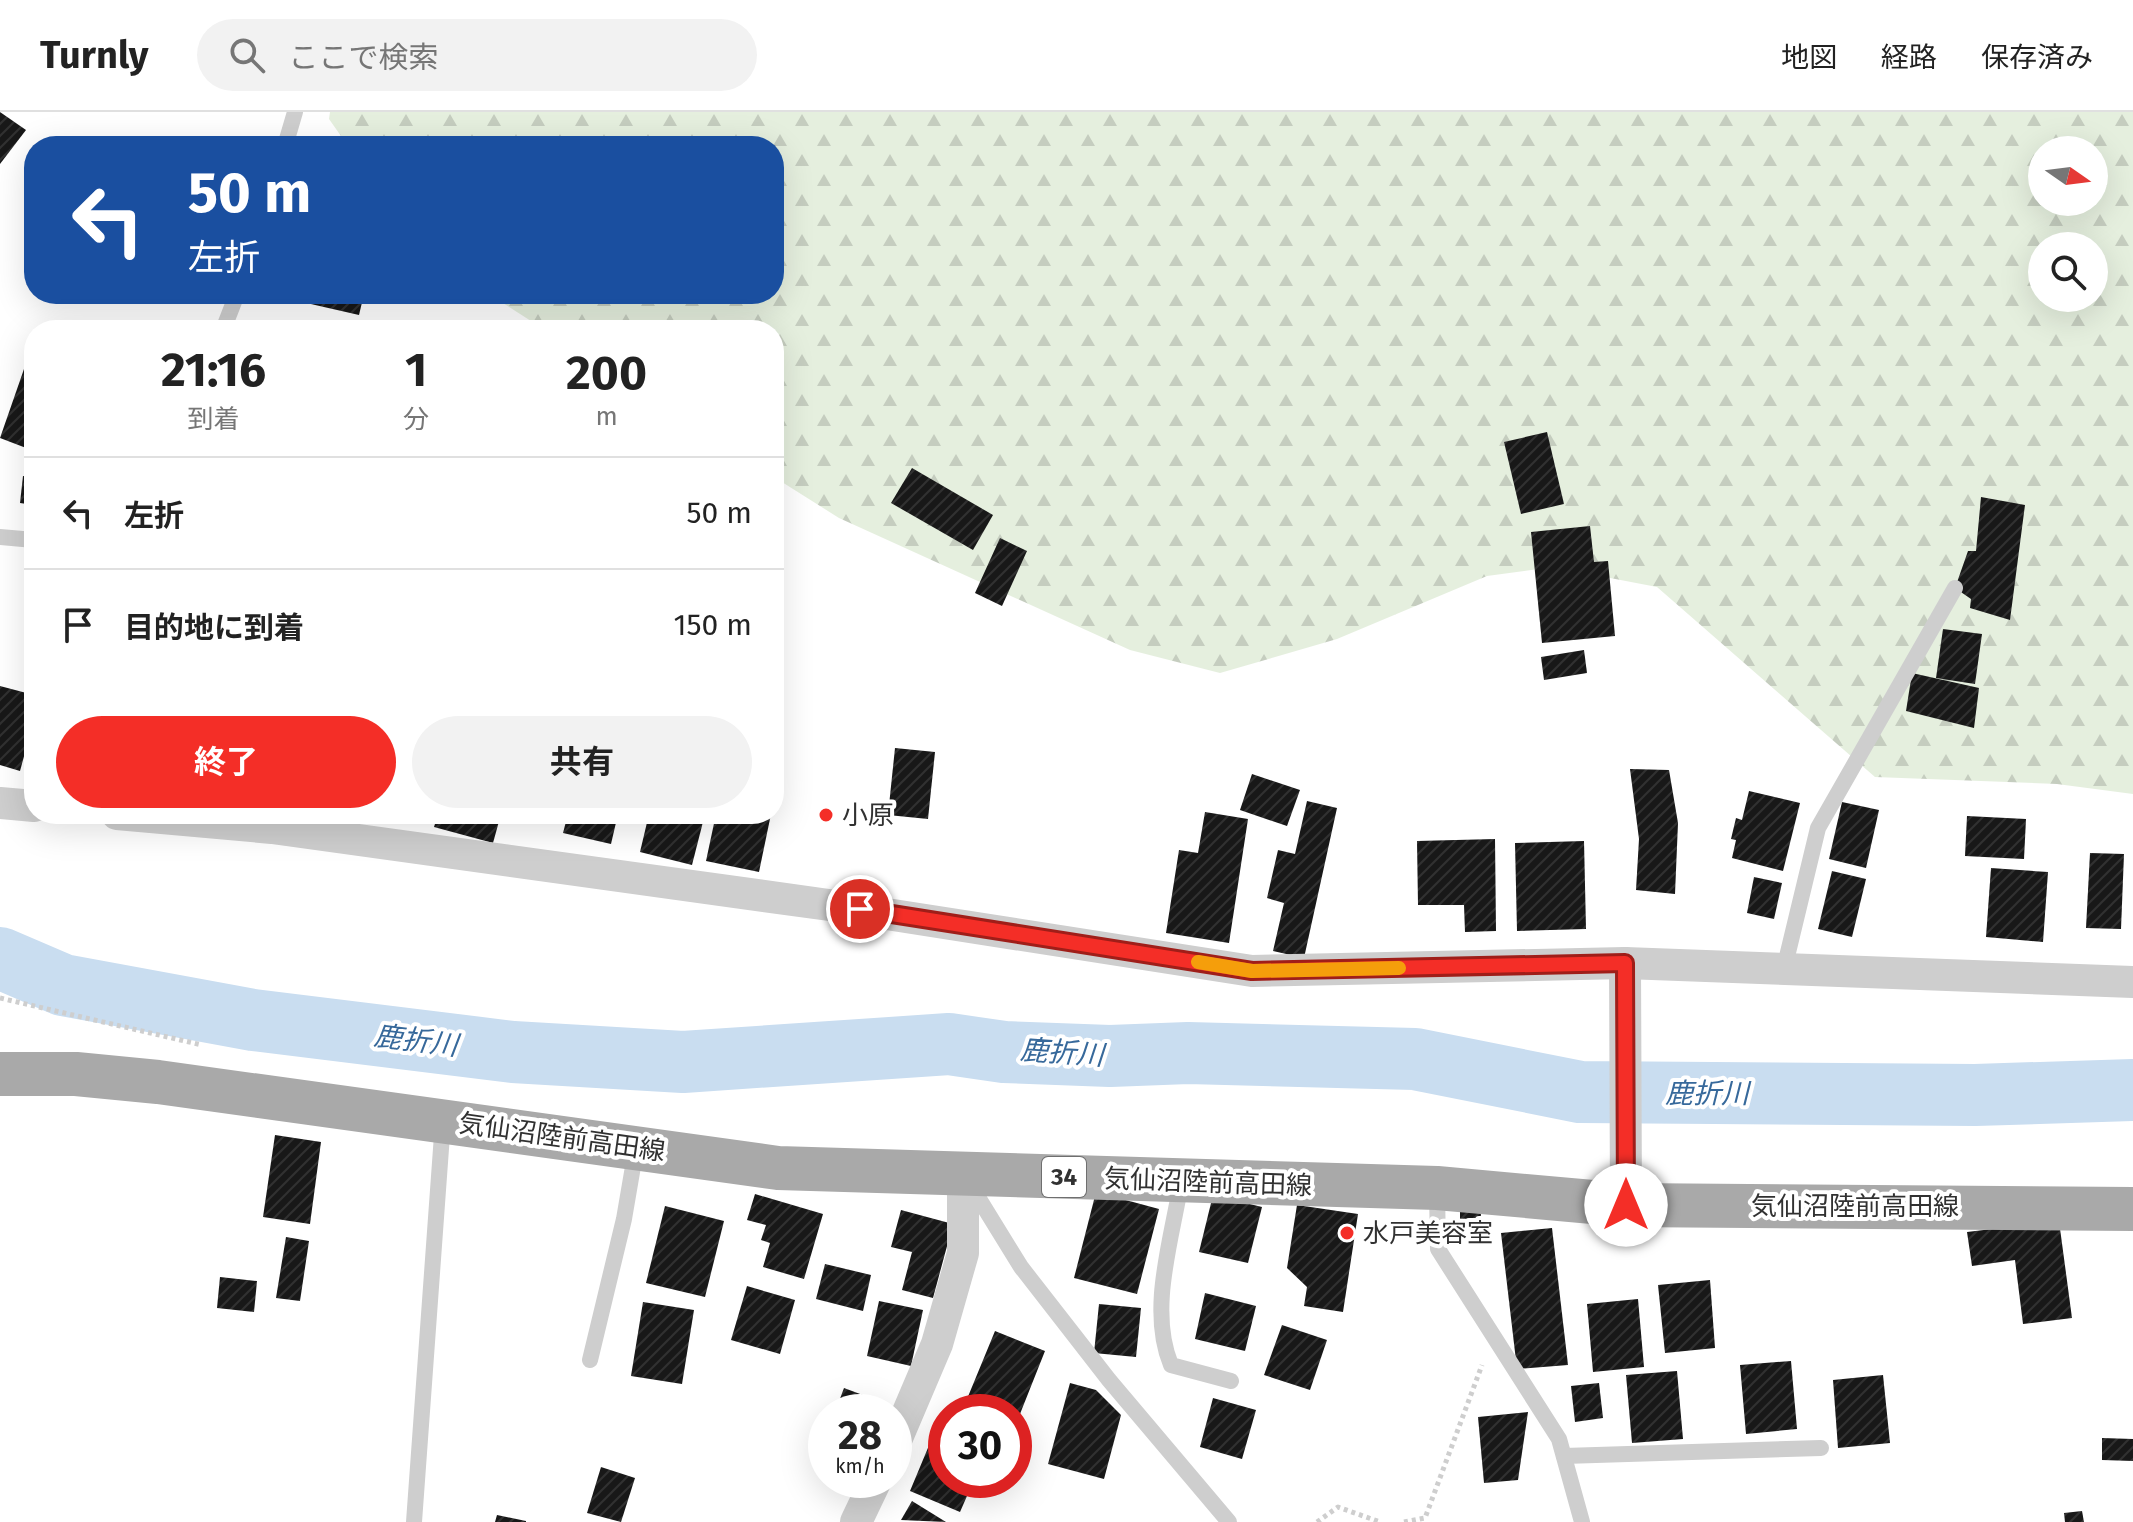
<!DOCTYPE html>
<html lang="ja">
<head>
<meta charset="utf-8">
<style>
	body { margin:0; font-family:"Fira Sans","Noto Sans JP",sans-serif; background:#f2f2f2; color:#222; height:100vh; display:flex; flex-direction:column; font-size:30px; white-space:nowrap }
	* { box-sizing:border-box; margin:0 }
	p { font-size:26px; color:#767676 }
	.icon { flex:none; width:44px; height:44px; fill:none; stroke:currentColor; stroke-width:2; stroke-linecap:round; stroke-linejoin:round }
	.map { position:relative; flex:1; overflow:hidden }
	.details { position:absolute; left:24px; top:208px; width:760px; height:504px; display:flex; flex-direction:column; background:#fff; border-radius:32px; box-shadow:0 8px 32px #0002 }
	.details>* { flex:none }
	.top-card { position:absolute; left:24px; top:24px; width:760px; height:168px; border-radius:32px; box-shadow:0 8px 32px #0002; background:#1a4fa0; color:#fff; overflow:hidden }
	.needle { width:52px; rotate:104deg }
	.buttons { position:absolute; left:2028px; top:24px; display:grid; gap:16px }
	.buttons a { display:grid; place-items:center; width:80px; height:80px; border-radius:50%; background:#fff; box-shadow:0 8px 32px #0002; font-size:40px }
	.speed { position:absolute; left:808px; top:1282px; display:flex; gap:16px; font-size:40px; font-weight:700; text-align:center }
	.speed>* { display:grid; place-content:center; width:104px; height:104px; border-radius:50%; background:#fff; box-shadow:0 8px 32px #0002; line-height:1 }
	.speed small { font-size:20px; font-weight:400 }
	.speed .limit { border:12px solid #d22; background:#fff; color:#111 }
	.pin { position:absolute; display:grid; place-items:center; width:68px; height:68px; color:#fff; margin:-34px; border:4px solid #fff; border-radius:50%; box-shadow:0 2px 8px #0007 }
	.me { position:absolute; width:88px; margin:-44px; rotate:0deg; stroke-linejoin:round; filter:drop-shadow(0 0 6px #0008) }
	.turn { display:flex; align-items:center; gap:28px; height:168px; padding:0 32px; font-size:36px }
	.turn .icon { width:104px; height:104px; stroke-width:2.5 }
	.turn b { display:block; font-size:56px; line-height:68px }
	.eta { display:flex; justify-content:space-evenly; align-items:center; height:136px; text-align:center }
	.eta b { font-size:48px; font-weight:700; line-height:56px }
	.button { display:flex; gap:16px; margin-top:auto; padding:16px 32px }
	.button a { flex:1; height:92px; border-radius:48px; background:#f42e27; color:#fff; font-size:32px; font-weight:700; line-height:92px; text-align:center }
	.button a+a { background:#f2f2f2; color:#222 }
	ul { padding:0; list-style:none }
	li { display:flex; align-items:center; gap:24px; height:112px; padding:0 32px; border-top:2px solid #e0e0e0 }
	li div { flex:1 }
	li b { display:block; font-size:30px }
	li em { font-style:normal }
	header { display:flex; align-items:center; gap:48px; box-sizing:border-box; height:112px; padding:0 40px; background:#fff; border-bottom:2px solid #e0e0e0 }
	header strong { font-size:38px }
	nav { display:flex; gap:44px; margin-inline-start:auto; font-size:28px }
	.search { width:560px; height:72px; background:#f2f2f2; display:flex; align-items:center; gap:20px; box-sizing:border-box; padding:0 28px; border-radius:44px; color:#767676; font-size:30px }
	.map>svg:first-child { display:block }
	.forest { fill:url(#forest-firs); fill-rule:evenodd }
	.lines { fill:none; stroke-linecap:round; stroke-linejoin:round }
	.river { stroke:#c9ddf0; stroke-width:62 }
	.building { fill:url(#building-hatch) }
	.path { stroke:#cecece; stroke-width:5; stroke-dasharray:4 4; stroke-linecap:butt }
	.service { stroke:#cecece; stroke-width:16 }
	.minor { stroke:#cecece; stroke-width:32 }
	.primary { stroke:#a9a9a9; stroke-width:44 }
	.route-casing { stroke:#9f1e19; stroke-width:20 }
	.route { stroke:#f42e27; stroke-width:14 }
	.slow { stroke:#f59e0b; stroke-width:14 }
	.poi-dot { fill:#f42e27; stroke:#fff; stroke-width:3 }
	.labels { text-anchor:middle; stroke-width:8; stroke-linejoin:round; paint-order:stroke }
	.shield { fill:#fff; stroke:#6f6f6f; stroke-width:2 }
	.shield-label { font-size:24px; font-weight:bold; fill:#313131 }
	.poi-label { font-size:26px; fill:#313131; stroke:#fff; text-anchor:start }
	.street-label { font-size:26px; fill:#313131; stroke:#fff }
	.water-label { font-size:28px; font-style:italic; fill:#37699b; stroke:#fff }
</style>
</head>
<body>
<header>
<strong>Turnly</strong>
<div class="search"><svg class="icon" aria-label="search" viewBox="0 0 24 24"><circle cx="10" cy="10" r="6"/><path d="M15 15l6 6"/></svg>ここで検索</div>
<nav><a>地図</a><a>経路</a><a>保存済み</a></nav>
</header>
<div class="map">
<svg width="2133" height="1410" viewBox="0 0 2133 1410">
	<defs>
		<pattern id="forest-firs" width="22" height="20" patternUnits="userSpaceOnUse" patternTransform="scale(2)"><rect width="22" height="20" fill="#e5efde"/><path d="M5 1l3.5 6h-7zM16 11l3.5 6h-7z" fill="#c5cdbf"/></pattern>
		<pattern id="building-hatch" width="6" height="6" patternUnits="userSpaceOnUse" patternTransform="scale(2)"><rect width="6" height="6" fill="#181818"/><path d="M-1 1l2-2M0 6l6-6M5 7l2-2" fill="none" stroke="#313131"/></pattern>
	</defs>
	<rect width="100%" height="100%" fill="#fff"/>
	<!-- forest -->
	<path class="forest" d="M330 0H2133V682L2057 672 1875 665 1657 475 1553 455 1487 464 1337 527 1220 561 1130 538 839 406 774 365V218H545L489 182H774V34H348L329 7ZM2042 38H2094V90H2042ZM2042 134H2094V186H2042Z"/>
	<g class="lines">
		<!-- river -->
		<polyline class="river" points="0,846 63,873 253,908 513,940 683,950 949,932 1004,940 1110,944 1188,941 1415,947 1580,980 1975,983 2133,978"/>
	</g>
	<!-- building -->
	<g class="building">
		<polygon points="0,0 26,18 0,52"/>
		<polygon points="267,182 364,182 359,203"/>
		<polygon points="325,211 346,217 346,218 323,218"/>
		<polygon points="24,257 34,261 34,339 0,326"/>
		<polygon points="1547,320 1564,392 1521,402 1504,330"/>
		<polygon points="912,356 993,403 973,438 891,391"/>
		<polygon points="23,364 34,365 34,393 20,391"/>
		<polygon points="1981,385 2025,393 2010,508 1970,496 1971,487 1955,476 1968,439 1976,439"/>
		<polygon points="1590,414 1594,450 1608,449 1615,524 1542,531 1531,420"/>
		<polygon points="1000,426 1027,439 1002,494 975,481"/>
		<polygon points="1943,517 1982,522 1975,572 1936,566"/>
		<polygon points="1584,538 1587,561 1544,568 1541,545"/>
		<polygon points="1912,561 1979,576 1974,616 1906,599"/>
		<polygon points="0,574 34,583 34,608 20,659 0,653"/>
		<polygon points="895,636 935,640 928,707 888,703"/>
		<polygon points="1630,657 1669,658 1678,711 1675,782 1636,778 1639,727"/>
		<polygon points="1252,662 1300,678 1287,714 1240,698"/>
		<polygon points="1749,679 1800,691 1783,759 1732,746 1736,728 1731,727 1736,706 1742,708"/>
		<polygon points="1307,689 1337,696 1304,846 1273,839 1284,791 1267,786 1278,738 1295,742"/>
		<polygon points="1842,690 1879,698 1866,756 1829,747"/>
		<polygon points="1205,700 1248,707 1229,831 1166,821 1179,738 1198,741"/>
		<polygon points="438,702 501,702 493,731 434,715"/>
		<polygon points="568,702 618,702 611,732 563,721"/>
		<polygon points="649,702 705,702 692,753 640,740"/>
		<polygon points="716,702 771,702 759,760 706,749"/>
		<polygon points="1967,704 2026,707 2024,747 1965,744"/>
		<polygon points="1495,727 1496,819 1465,820 1464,793 1418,793 1417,729"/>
		<polygon points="1584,729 1586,817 1517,819 1515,731"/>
		<polygon points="2090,741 2124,742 2121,817 2086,816"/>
		<polygon points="1991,756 2048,760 2043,830 1986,825"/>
		<polygon points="1832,759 1866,767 1852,825 1818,817"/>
		<polygon points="1754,765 1782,771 1774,807 1747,801"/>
		<polygon points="275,1023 321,1030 310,1112 263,1105"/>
		<polygon points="1096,1080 1159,1097 1137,1182 1074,1166"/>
		<polygon points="755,1082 823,1102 804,1167 763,1155 770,1131 761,1128 766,1113 747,1108"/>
		<polygon points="1213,1083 1262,1095 1248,1151 1199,1140"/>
		<polygon points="1297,1093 1358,1102 1343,1200 1304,1194 1307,1175 1287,1156"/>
		<polygon points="665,1094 724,1109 705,1185 646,1171"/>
		<polygon points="901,1098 953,1112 933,1186 902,1178 912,1140 891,1135"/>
		<polygon points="1460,1099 1481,1099 1480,1132 1460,1131"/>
		<polygon points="2059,1109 2072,1206 2023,1212 2015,1148 1972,1154 1967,1120"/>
		<polygon points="1552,1116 1568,1253 1517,1257 1501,1121"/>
		<polygon points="286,1125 309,1129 300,1189 276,1186"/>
		<polygon points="825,1152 871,1163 863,1199 816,1187"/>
		<polygon points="220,1165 257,1169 254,1200 217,1196"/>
		<polygon points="1710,1168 1715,1236 1665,1241 1658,1173"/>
		<polygon points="747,1174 795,1188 780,1242 731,1228"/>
		<polygon points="1205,1181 1256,1194 1245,1239 1195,1227"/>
		<polygon points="1638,1187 1644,1255 1593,1260 1587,1192"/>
		<polygon points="879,1189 923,1198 911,1254 867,1244"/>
		<polygon points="643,1190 694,1198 682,1272 631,1264"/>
		<polygon points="1099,1192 1141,1196 1136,1245 1094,1241"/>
		<polygon points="1282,1213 1327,1228 1310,1278 1264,1263"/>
		<polygon points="995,1219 1045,1239 1018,1307 1014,1300 1000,1300 967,1287"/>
		<polygon points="1791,1249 1797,1317 1746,1322 1740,1253"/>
		<polygon points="1677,1259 1683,1327 1632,1331 1626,1263"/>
		<polygon points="1883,1263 1890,1331 1838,1336 1833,1268"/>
		<polygon points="1070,1271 1096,1278 1121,1303 1104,1367 1048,1352"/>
		<polygon points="1599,1271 1603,1306 1575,1310 1571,1274"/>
		<polygon points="844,1276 895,1295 893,1300 835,1300"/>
		<polygon points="1213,1286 1256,1298 1242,1347 1200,1335"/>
		<polygon points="1528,1300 1518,1368 1484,1371 1478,1305"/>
		<polygon points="935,1319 946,1323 946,1368 974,1368 960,1400 910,1379"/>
		<polygon points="2102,1326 2133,1327 2133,1349 2102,1348"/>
		<polygon points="601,1355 635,1366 621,1410 587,1401"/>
		<polygon points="912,1389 946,1410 901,1408"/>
		<polygon points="2082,1399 2084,1410 2065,1410 2064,1401"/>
		<polygon points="497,1403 526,1409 526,1410 495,1410"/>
	</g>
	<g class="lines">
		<!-- path -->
		<g class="path">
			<polyline points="0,886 202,933"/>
			<polyline points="1317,1410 1338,1395 1380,1410"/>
			<polyline points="1404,1410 1425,1406 1482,1253"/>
		</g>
		<!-- service -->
		<g class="service">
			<polyline points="285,34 295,0"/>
			<polyline points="223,218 237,182"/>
			<polyline points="0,425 34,428"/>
			<polyline points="1784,857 1818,716 1955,476"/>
			<polyline points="968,1069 1021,1155 1109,1268 1229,1410"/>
			<path d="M1181 1070C1172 1127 1148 1198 1171 1253L1231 1269"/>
			<polyline points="1437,1078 1438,1137 1559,1327 1582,1410"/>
			<polyline points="590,1248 624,1107 636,1037"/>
			<polyline points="1564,1344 1821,1336"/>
			<polyline points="414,1410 443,1009"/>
		</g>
		<!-- minor -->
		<g class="minor">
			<polyline points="0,691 34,694"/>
			<polyline points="117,702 272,716 829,793 1252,859 1625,851 2133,870"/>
			<polyline points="1625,851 1626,1093"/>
			<polyline points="894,1333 937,1232 963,1141 963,1062"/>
			<polyline points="856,1410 876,1368"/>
		</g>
		<!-- primary -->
		<polyline class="primary" points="0,962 76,962 158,970 778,1056 1437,1076 1626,1093 2133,1097"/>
	</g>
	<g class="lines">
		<defs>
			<polyline id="route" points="860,797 1252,859 1625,851 1626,1093"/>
		</defs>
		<!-- route casing -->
		<use href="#route" class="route-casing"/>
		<!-- route -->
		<use href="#route" class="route"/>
		<!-- slow -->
		<polyline class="slow" points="1198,850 1252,859 1399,856"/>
	</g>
	<!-- markers -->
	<g class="poi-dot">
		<circle cx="826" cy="703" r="8"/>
		<circle cx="1347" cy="1121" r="8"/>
	</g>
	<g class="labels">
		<!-- shield labels -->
		<rect class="shield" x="1042" y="1045" width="44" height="40" rx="6"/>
		<g class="shield-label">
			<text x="1064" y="1073">34</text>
		</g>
		<!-- poi labels -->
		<g class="poi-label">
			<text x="842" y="712">小原</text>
			<text x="1363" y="1130">水戸美容室</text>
		</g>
		<!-- street labels -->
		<g class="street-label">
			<text transform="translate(562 1025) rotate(8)" y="9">気仙沼陸前高田線</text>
			<text transform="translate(1208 1070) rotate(2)" y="9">気仙沼陸前高田線</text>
			<text x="1855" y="1103">気仙沼陸前高田線</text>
		</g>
		<!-- water labels -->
		<g class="water-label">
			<text transform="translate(416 928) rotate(7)" y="10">鹿折川</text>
			<text transform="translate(1062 940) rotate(4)" y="10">鹿折川</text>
			<text x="1707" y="991">鹿折川</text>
		</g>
	</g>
</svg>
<div class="buttons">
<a><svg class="needle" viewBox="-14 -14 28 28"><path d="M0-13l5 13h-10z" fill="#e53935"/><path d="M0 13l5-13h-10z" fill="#767676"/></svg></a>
<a><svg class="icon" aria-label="search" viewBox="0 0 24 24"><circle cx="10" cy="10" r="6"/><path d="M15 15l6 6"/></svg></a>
</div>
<div class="speed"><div>28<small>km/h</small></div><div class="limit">30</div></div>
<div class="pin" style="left:860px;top:797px;background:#d93025"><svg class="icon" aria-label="arrive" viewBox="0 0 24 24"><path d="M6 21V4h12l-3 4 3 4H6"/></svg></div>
<svg class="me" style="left:1626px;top:1093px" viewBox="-20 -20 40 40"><circle r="19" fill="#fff"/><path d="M0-13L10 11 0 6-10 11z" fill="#f42e27"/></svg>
<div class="top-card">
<div class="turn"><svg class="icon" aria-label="left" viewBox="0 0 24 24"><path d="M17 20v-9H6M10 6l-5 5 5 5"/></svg><div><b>50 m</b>左折</div></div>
</div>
<section class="details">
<div class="eta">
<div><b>21:16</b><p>到着</p></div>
<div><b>1</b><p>分</p></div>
<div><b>200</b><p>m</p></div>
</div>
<ul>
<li><svg class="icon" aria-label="left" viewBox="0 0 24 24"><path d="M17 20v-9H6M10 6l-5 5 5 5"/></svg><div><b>左折</b></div><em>50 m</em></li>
<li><svg class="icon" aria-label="arrive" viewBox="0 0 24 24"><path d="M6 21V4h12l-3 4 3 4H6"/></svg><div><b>目的地に到着</b></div><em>150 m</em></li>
</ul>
<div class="button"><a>終了</a><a>共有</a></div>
</section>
</div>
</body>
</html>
